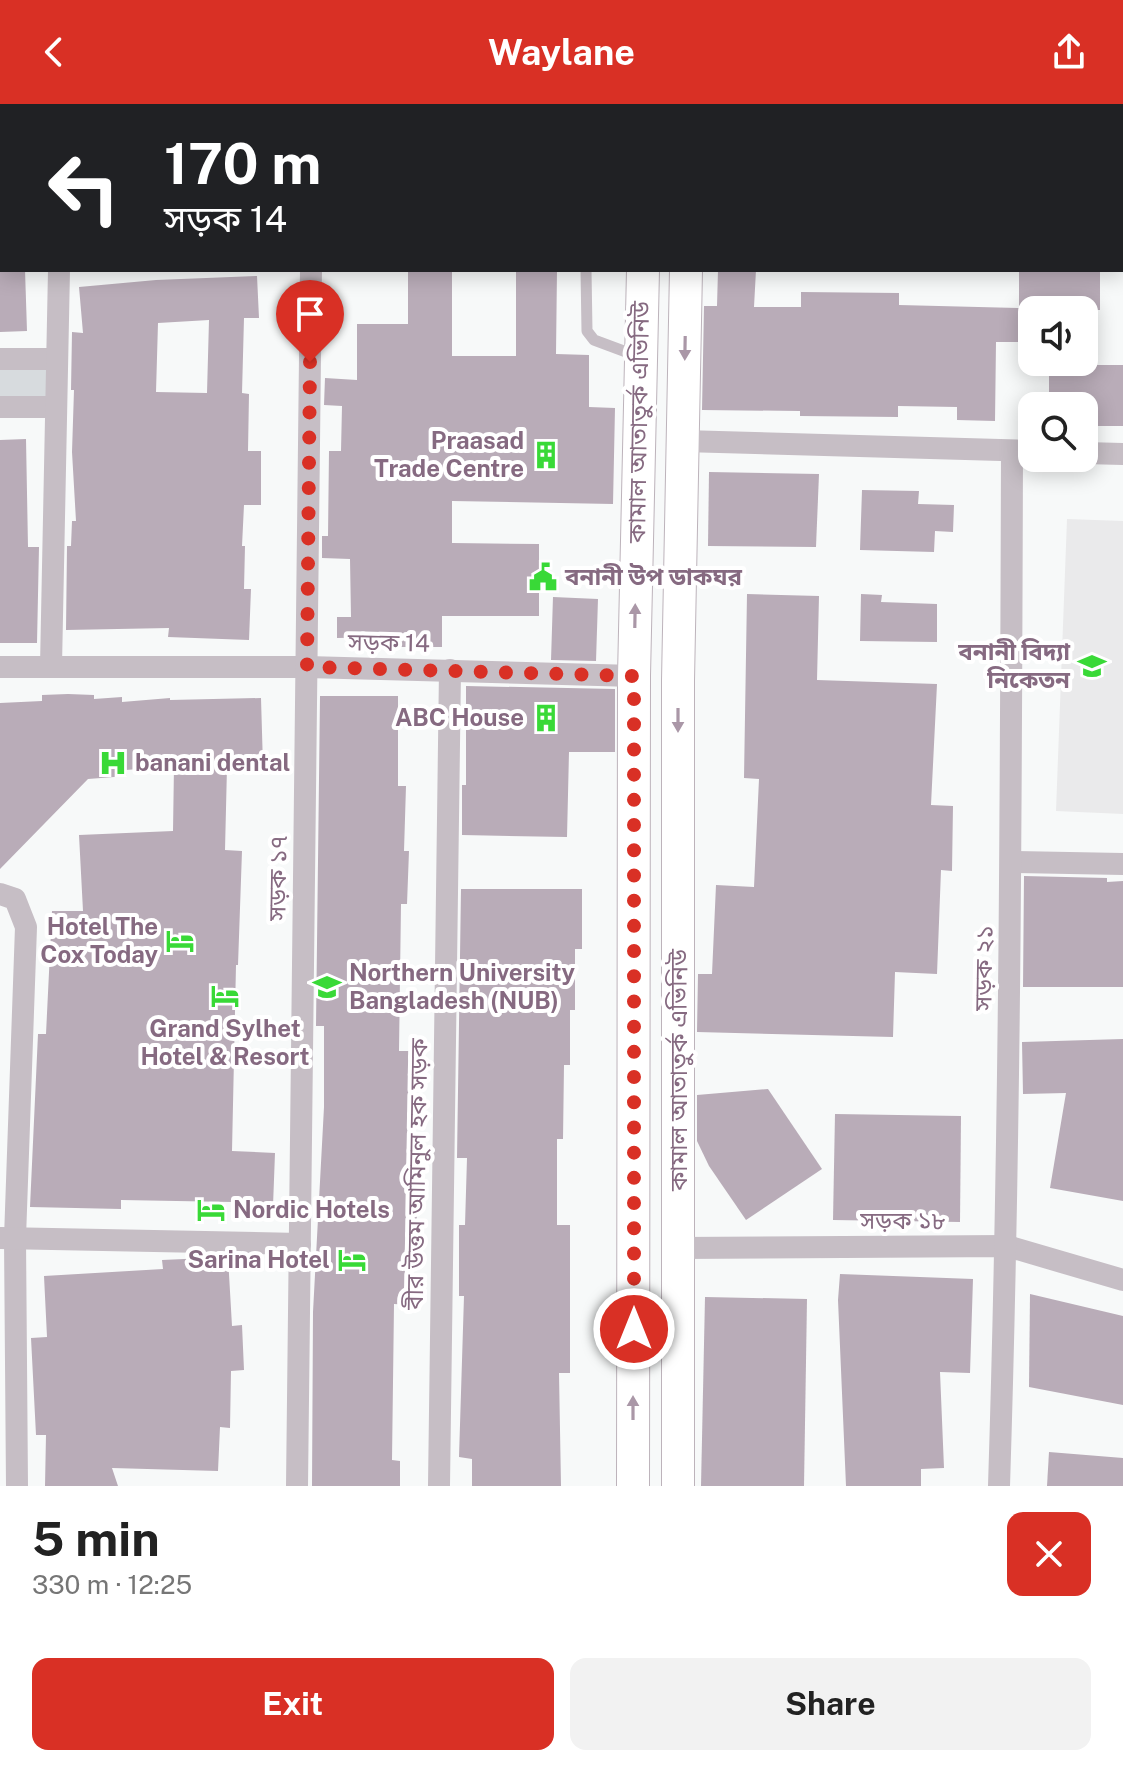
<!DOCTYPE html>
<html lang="en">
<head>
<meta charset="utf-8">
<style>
	body { margin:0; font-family:"Public Sans","Noto Sans Bengali",sans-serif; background:#f2f2f2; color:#222; height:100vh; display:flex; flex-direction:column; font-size:30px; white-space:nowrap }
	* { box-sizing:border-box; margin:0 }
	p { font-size:26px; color:#767676 }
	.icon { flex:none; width:44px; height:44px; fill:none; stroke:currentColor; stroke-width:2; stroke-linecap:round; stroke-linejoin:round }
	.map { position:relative; height:1382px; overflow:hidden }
	.side { display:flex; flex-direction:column; background:#fff; flex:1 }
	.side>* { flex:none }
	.banner { position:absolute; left:0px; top:0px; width:1124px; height:168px; box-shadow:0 4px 20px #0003; background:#202124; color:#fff; overflow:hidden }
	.controls { position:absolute; left:1018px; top:192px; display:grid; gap:16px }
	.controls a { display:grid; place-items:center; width:80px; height:80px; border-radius:16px; background:#fff; box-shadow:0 4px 20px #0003; font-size:40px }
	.pin { position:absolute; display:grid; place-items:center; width:68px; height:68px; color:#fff; margin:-82px -34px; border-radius:50% 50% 50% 0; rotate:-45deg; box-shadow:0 0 8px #0007 }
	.pin .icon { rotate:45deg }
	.me { position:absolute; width:88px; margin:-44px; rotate:0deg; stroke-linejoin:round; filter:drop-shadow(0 0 6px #0008) }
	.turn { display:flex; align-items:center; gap:28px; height:168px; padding:0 32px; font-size:36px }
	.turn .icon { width:104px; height:104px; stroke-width:2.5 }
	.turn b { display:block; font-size:56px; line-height:68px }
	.round { display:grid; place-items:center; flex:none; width:84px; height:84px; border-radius:16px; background:#f2f2f2 }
	.head { display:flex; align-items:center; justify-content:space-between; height:136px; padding:0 32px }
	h1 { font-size:48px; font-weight:700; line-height:60px }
	.primary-button { display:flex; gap:16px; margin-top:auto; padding:16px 32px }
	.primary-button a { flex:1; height:92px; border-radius:16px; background:#d93025; color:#fff; font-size:32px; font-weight:700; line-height:92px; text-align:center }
	.primary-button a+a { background:#f2f2f2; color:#222 }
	header { display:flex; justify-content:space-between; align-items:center; height:104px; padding:0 32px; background:#d93025; color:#fff; font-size:36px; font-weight:700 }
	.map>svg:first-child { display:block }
	.built { fill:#eaeaeb }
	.green { fill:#d7dbde }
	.building { fill:#b9acb8; fill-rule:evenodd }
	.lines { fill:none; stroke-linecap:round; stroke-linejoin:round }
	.secondary-casing { stroke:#bdb3bb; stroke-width:34 }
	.service { stroke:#c6bec5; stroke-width:11 }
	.minor { stroke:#c6bec5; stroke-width:22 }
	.secondary { stroke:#fff; stroke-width:32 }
	.oneway { fill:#aa97a7 }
	.route { stroke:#d93025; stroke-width:14; stroke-dasharray:0 25.2 }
	.labels { text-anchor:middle; stroke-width:8; stroke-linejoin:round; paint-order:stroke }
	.street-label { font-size:24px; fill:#866a81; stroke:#fff }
	.poi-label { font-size:24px; font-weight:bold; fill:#866a81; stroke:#fff; text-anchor:end }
</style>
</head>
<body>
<header><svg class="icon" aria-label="back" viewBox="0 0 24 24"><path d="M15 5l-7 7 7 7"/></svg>Waylane<svg class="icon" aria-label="share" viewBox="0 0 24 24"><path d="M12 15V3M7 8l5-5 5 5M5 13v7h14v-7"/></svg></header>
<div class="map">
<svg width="1123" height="1382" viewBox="0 0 1123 1382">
	<rect width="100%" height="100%" fill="#f7f9f9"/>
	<!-- built -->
	<polygon class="built" points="1067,415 1123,417 1123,710 1056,707"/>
	<!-- green -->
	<rect class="green" x="0" y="255" width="55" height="48"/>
	<!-- building -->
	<g class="building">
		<polygon points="0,166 25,166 27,227 0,228"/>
		<polygon points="408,166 452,166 452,252 516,252 516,166 557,166 556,250 589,251 589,303 615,304 613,400 452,397 452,439 539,440 539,512 442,512 442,543 388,543 388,533 337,534 337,513 351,513 350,455 322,454 322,432 328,432 329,347 341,347 342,302 324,301 325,274 357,276 357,220 408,220"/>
		<polygon points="718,166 756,166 754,203 801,203 801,188 899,189 899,201 1019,204 1019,166 1100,166 1100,206 1032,206 1032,238 996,238 995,317 957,316 957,303 898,302 898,313 800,312 800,307 702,306 704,202 717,202"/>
		<path d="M257 172 259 214H244L242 289 249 290 248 347H261V401H244L242 442H245L244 485H251L249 536 168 533 169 524 66 526 67 442H71L72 417H76L72 348 74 286H71L72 228 83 229 79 183 156 176ZM209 216 207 289 156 288 158 219Z"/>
		<polygon points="1049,261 1123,261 1123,322 1084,322 1084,302 1049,302"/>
		<polygon points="26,335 28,443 39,443 37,539 0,539 0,336"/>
		<polygon points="709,368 819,370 816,443 708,442"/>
		<polygon points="862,386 919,387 918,400 954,401 953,428 935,427 934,448 860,446"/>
		<polygon points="747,490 819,492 817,576 937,580 931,701 953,702 952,767 941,766 937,870 895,868 893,933 697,928 698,870 712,870 716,781 754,783 759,675 744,674"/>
		<polygon points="861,490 882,491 881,498 937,500 937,538 860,537"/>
		<polygon points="553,493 598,495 596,557 551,556"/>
		<polygon points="466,582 615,585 615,648 569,648 567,733 462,731 462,681 466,681"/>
		<polygon points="68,590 94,591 94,595 122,593 122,598 170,594 170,596 261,594 263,662 227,663 225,746 242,747 238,861 236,861 232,1047 275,1049 273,1102 232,1098 121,1096 121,1105 30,1103 38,930 46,930 52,807 83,807 79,731 173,727 174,662 126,666 127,672 88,675 0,765 0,599 42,597 42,591"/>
		<polygon points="320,592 398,592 398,682 406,682 404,747 409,747 407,800 401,800 399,947 410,947 406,1082 418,1082 416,1133 413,1133 411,1201 394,1200 392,1356 400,1357 400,1382 312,1382 313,1208 324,1003 324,922 316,922"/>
		<polygon points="1024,772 1107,774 1107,778 1123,777 1123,883 1023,883"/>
		<polygon points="461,785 582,785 582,845 575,845 575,906 570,906 570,961 564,961 563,1035 557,1035 557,1121 570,1121 570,1269 559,1269 561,1382 472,1382 472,1355 459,1353 464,1192 459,1192 459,1121 465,1121 467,1054 457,1054"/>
		<polygon points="1123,935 1123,1097 1050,1084 1066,989 1023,990 1022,938"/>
		<polygon points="768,985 822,1065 746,1116 709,1062 697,1037 697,991"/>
		<polygon points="835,1010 961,1012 960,1118 833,1116"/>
		<polygon points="228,1153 232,1222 242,1221 244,1266 231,1267 230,1324 220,1323 218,1367 112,1364 118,1382 45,1382 46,1331 36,1331 31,1234 47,1233 44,1172 163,1165 162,1156"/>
		<polygon points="840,1170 973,1175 970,1269 940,1268 944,1364 921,1365 921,1382 846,1382 838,1196"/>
		<polygon points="1030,1190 1123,1212 1123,1301 1029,1283"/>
		<polygon points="705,1193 807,1195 804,1382 701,1382"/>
		<polygon points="1049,1348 1123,1354 1123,1382 1047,1382"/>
	</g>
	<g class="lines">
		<defs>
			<g id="secondary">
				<polyline points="645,0 645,2"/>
				<polyline points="689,2 689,0"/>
				<polyline points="633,1382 634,572 643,166"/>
				<polyline points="678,1382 678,577 686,166"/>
			</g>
		</defs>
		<!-- secondary casing -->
		<use href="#secondary" class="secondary-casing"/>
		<!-- service -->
		<polyline class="service" points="586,166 587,227 594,236 637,252"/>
		<!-- minor -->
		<g class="minor">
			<polyline points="0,17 2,17"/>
			<polyline points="1122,39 1123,39"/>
			<polyline points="0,255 55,255"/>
			<polyline points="0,303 55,303"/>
			<polyline points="683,337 1032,347"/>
			<polyline points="1084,349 1123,350"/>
			<polyline points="51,562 59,166"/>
			<polyline points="0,563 307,563 634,572"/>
			<polyline points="1011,758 1123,760"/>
			<polyline points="0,790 15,795 26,823 15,1134 17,1382"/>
			<polyline points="1,1134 300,1140"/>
			<polyline points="679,1144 1007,1142 1123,1176"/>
			<polyline points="297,1382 311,166"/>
			<polyline points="439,1382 450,566"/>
			<path d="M999 1382C1010 1037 1011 692 1012 347"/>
		</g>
		<!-- secondary -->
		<use href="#secondary" class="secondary"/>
	</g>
	<!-- one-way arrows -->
	<defs><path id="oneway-solid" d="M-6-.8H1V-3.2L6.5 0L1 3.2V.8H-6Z" transform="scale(2)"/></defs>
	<g class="oneway">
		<use href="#oneway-solid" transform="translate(685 244) rotate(91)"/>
		<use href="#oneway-solid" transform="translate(635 512) rotate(-89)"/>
		<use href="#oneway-solid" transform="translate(678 616) rotate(90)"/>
		<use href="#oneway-solid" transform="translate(633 1304) rotate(-90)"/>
	</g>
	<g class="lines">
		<!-- route -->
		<polyline class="route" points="310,258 307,563 634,572 634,1225"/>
	</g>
	<!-- icons -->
	<defs>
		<symbol id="building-bare" viewBox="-9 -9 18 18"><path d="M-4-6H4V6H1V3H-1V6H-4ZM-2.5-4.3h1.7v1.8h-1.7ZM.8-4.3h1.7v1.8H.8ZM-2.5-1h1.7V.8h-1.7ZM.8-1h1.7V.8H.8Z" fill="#39d937" stroke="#fff" stroke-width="2.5" paint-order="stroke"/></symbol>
		<symbol id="civic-bare" viewBox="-9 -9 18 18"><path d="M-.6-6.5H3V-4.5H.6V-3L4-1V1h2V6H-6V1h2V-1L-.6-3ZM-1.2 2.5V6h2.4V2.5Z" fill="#39d937" stroke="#fff" stroke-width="2.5" paint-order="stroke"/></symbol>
		<symbol id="school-bare" viewBox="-9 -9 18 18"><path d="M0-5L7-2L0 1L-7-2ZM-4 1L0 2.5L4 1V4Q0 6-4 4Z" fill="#39d937" stroke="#fff" stroke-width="2.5" paint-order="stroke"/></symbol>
		<symbol id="hospital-bare" viewBox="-9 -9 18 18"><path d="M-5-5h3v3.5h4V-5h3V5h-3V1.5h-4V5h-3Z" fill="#39d937" stroke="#fff" stroke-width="2.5" paint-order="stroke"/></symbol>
		<symbol id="hotel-bare" viewBox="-9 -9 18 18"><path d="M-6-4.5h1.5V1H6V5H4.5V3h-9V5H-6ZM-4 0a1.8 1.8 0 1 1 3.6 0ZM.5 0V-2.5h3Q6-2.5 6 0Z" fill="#39d937" stroke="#fff" stroke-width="2.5" paint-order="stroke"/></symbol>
		<symbol id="university-bare" viewBox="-9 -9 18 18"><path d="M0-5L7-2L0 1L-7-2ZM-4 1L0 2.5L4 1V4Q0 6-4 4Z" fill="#39d937" stroke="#fff" stroke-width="2.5" paint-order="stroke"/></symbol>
	</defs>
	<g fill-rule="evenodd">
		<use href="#building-bare" x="526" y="331" width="40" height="40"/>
		<use href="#civic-bare" x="523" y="453" width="40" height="40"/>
		<use href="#school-bare" x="1072" y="542" width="40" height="40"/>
		<use href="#building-bare" x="526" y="594" width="40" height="40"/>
		<use href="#hospital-bare" x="93" y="639" width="40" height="40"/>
		<use href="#hotel-bare" x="160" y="817" width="40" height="40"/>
		<use href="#university-bare" x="307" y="863" width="40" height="40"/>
		<use href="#hotel-bare" x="205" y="872" width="40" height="40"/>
		<use href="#hotel-bare" x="191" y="1086" width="40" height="40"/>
		<use href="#hotel-bare" x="332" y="1136" width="40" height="40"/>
	</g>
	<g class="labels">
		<!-- street labels -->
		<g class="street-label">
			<text transform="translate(639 318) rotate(-89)" y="8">কামাল আতাতুর্ক এভিনিউ</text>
			<text transform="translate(389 539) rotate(1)" y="8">সড়ক 14</text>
			<text transform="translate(278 774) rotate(-89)" y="8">সড়ক ১৭</text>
			<text transform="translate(984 864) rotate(-89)" y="8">সড়ক ২১</text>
			<text transform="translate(679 966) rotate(-90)" y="8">কামাল আতাতুর্ক এভিনিউ</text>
			<text transform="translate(417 1070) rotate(-89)" y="8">বীর উত্তম আমিনুল হক সড়ক</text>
			<text x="903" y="1125">সড়ক ১৮</text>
		</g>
		<!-- poi labels -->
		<g class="poi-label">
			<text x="524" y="345">Praasad<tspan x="524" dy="28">Trade Centre</tspan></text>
			<text x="565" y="481" text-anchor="start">বনানী উপ ডাকঘর</text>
			<text x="1070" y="556">বনানী বিদ্যা<tspan x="1070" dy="28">নিকেতন</tspan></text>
			<text x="524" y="622">ABC House</text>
			<text x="135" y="667" text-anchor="start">banani dental</text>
			<text x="158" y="831">Hotel The<tspan x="158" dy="28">Cox Today</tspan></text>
			<text x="349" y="877" text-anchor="start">Northern University<tspan x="349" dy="28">Bangladesh (NUB)</tspan></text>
			<text x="225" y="933" text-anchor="middle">Grand Sylhet<tspan x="225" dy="28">Hotel &amp; Resort</tspan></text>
			<text x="233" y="1114" text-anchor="start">Nordic Hotels</text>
			<text x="330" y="1164">Sarina Hotel</text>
		</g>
	</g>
</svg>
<div class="controls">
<a><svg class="icon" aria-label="sound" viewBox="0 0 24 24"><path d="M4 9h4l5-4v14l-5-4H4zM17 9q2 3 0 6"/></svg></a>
<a><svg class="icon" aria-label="search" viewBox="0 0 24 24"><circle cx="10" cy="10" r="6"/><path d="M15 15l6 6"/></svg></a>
</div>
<div class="pin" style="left:310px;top:258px;background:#d93025"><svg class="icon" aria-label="arrive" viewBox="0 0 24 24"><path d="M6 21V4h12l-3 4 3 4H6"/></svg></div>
<svg class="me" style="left:634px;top:1225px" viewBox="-20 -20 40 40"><circle r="17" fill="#d93025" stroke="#fff" stroke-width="3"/><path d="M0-11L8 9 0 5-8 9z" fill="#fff"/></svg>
<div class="banner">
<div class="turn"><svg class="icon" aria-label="left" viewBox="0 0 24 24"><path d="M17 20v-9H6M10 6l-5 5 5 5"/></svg><div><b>170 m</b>সড়ক 14</div></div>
</div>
</div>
<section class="side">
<div class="head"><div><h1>5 min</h1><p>330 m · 12:25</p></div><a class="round" style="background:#d93025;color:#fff"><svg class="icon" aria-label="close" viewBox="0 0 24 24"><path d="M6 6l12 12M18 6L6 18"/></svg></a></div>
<div class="primary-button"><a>Exit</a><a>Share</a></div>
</section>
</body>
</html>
